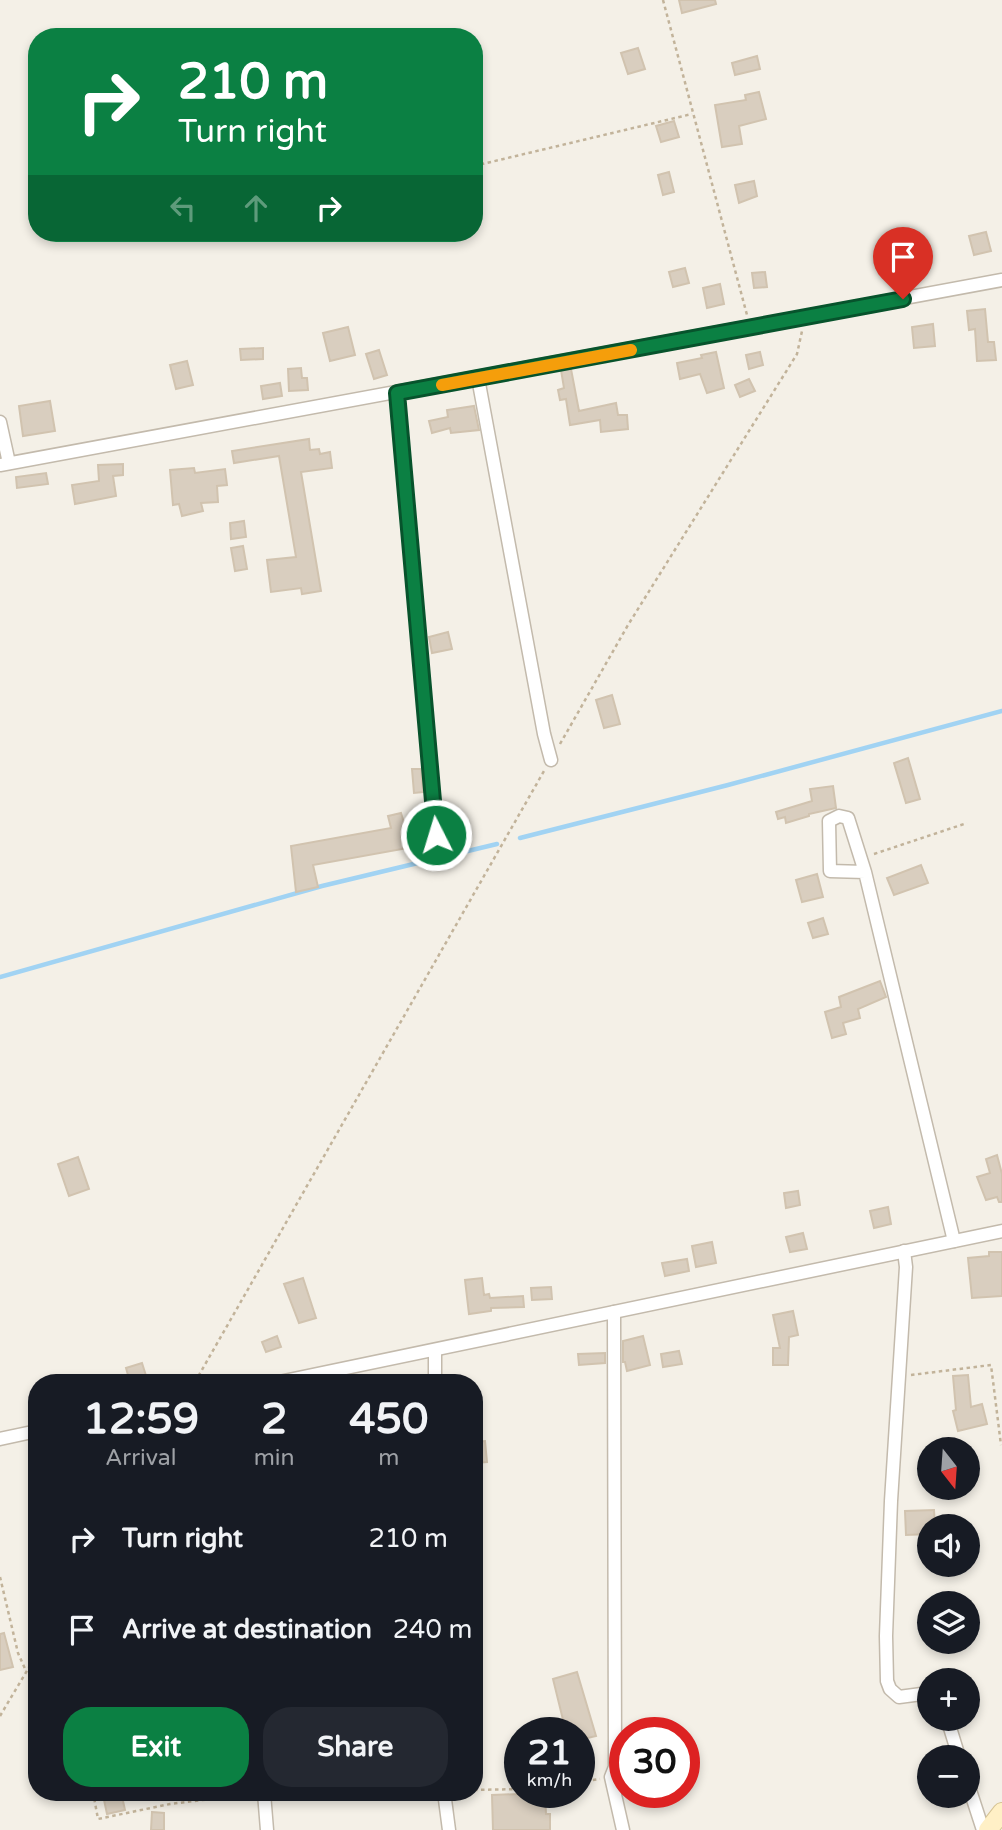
<!DOCTYPE html>
<html lang="en">
<head>
<meta charset="utf-8">
<style>
	body { margin:0; font-family:"Varela Round",sans-serif; background:#242831; color:#f1f3f6; height:100vh; display:flex; flex-direction:column; font-size:26px; white-space:nowrap }
	* { box-sizing:border-box; margin:0 }
	p { font-size:23px; color:#9ea1a6 }
	.icon { flex:none; width:38px; height:38px; fill:none; stroke:currentColor; stroke-width:2; stroke-linecap:round; stroke-linejoin:round }
	.map { position:relative; flex:1; overflow:hidden }
	.drawer { position:absolute; left:28px; top:1374px; width:455px; height:427px; display:flex; flex-direction:column; background:#171b24; border-radius:28px; box-shadow:0 4px 10px #0003 }
	.drawer>* { flex:none }
	.banner { position:absolute; left:28px; top:28px; width:455px; height:214px; border-radius:28px; box-shadow:0 4px 10px #0003; background:#0b8043; color:#fff; overflow:hidden }
	.needle { width:46px; rotate:163deg }
	.tools { position:absolute; left:917px; top:1437px; display:grid; gap:14px }
	.tools a { display:grid; place-items:center; width:63px; height:63px; border-radius:50%; background:#171b24; box-shadow:0 4px 10px #0003; font-size:35px }
	.speed { position:absolute; left:504px; top:1717px; display:flex; gap:14px; font-size:35px; font-weight:700; text-align:center }
	.speed>* { display:grid; place-content:center; width:91px; height:91px; border-radius:50%; background:#171b24; box-shadow:0 4px 10px #0003; line-height:1 }
	.speed small { font-size:18px; font-weight:400 }
	.speed .limit { border:10px solid #d22; background:#fff; color:#111 }
	.pin { position:absolute; display:grid; place-items:center; width:60px; height:60px; color:#fff; margin:-72px -30px; border-radius:50% 50% 50% 0; rotate:-45deg; box-shadow:0 0 7px #0007 }
	.pin .icon { rotate:45deg }
	.me { position:absolute; width:77px; margin:-38px; rotate:355deg; stroke-linejoin:round; filter:drop-shadow(0 0 5px #0008) }
	.turn { display:flex; align-items:center; gap:24px; height:147px; padding:0 35px; font-size:32px }
	.turn .icon { width:91px; height:91px; stroke-width:2.5 }
	.turn b { display:block; font-size:49px; line-height:60px }
	.lanes { display:flex; align-items:center; height:66px; padding:0 35px; background:#0003; justify-content:center; gap:35px; direction:ltr }
	.lanes .off { opacity:.35 }
	.eta { display:flex; justify-content:space-evenly; align-items:center; height:119px; text-align:center }
	.eta b { font-size:42px; font-weight:700; line-height:49px }
	.primary-button { display:flex; gap:14px; margin-top:auto; padding:14px 35px }
	.primary-button a { flex:1; height:80px; border-radius:28px; background:#0b8043; color:#fff; font-size:28px; font-weight:700; line-height:80px; text-align:center }
	.primary-button a+a { background:#242831; color:#f1f3f6 }
	ul { padding:0; list-style:none }
	li { display:flex; align-items:center; gap:21px; height:91px; padding:0 35px }
	li div { flex:1 }
	li b { display:block; font-size:26px }
	li em { font-style:normal }
	.map>svg:first-child { display:block }
	.lines { fill:none; stroke-linecap:round; stroke-linejoin:round }
	.stream { stroke:#a1d3f3; stroke-width:4.5 }
	.building { fill:#d9cebf; stroke:#d1c3af; stroke-width:2 }
	.street-casing { stroke:#c3baac; stroke-width:15 }
	.secondary-casing { stroke:#d6c495; stroke-width:20 }
	.path { stroke:#c2b39a; stroke-width:2.5; stroke-dasharray:3.5 3.5; stroke-linecap:butt }
	.street { stroke:#fff; stroke-width:12 }
	.secondary { stroke:#fff0c6; stroke-width:18 }
	.route-casing { stroke:#07532c; stroke-width:18 }
	.route { stroke:#0b8043; stroke-width:12 }
	.slow { stroke:#f59e0b; stroke-width:12 }
</style>
</head>
<body>
<div class="map">
<svg width="1002" height="1830" viewBox="0 0 1002 1830">
	<rect width="100%" height="100%" fill="#f4f0e7"/>
	<g class="lines">
		<!-- stream -->
		<g class="stream">
			<polyline points="520,838 728,785 1002,711"/>
			<polyline points="0,977 322,886 497,844"/>
		</g>
	</g>
	<!-- building -->
	<g class="building">
		<polygon points="679,0 715,0 716,4 682,13"/>
		<polygon points="638,48 645,69 628,74 621,53"/>
		<polygon points="757,56 760,69 735,75 732,63"/>
		<polygon points="759,92 766,119 739,126 742,144 722,147 715,105 746,100 745,95"/>
		<polygon points="674,121 679,137 661,142 656,126"/>
		<polygon points="669,172 674,192 663,195 658,175"/>
		<polygon points="754,181 757,196 739,203 735,185"/>
		<polygon points="986,232 991,251 974,255 969,236"/>
		<polygon points="914,249 917,266 898,270 894,253"/>
		<polygon points="685,268 689,283 673,287 669,272"/>
		<polygon points="765,272 767,287 754,288 752,273"/>
		<polygon points="720,284 724,304 707,308 703,288"/>
		<polygon points="985,309 988,342 994,342 996,360 977,361 975,329 969,330 967,311"/>
		<polygon points="933,324 935,346 914,348 912,327"/>
		<polygon points="348,327 355,355 330,361 323,333"/>
		<polygon points="263,348 263,359 241,360 240,349"/>
		<polygon points="379,350 387,375 374,379 366,354"/>
		<polygon points="716,352 724,388 707,393 700,374 680,379 677,363 702,358 701,355"/>
		<polygon points="760,352 763,365 749,369 746,355"/>
		<polygon points="187,361 193,385 176,389 170,365"/>
		<polygon points="301,368 302,378 307,378 308,390 289,391 288,369"/>
		<polygon points="571,369 579,411 616,403 618,415 627,415 628,429 601,432 600,420 570,425 566,399 560,400 558,390 564,388 561,370"/>
		<polygon points="749,379 755,391 740,397 735,385"/>
		<polygon points="280,383 282,396 263,399 261,386"/>
		<polygon points="50,401 55,431 23,436 19,406"/>
		<polygon points="474,406 479,430 451,433 450,428 432,433 429,421 448,417 447,410"/>
		<polygon points="309,439 310,450 319,449 320,454 330,452 332,468 301,472 321,591 302,594 301,588 271,592 267,560 296,557 279,456 234,463 232,451"/>
		<polygon points="123,464 123,475 113,476 116,496 75,504 72,485 99,481 98,465"/>
		<polygon points="194,468 195,473 225,469 227,485 217,486 218,502 201,503 203,511 182,516 179,504 173,505 170,470"/>
		<polygon points="46,473 48,484 17,488 16,477"/>
		<polygon points="244,521 246,537 231,539 230,523"/>
		<polygon points="243,546 247,569 235,571 231,548"/>
		<polygon points="448,632 452,649 432,653 429,637"/>
		<polygon points="612,695 620,724 604,728 596,700"/>
		<polygon points="908,758 920,799 906,803 894,763"/>
		<polygon points="412,769 421,769 423,792 414,793"/>
		<polygon points="833,786 836,808 809,814 809,816 786,823 785,817 778,819 776,812 812,801 810,789"/>
		<polygon points="401,813 405,826 426,822 430,844 313,865 318,887 296,892 291,846 391,828 388,816"/>
		<polygon points="921,865 928,883 894,895 887,878"/>
		<polygon points="817,874 823,897 802,902 796,880"/>
		<polygon points="823,918 828,934 813,938 808,923"/>
		<polygon points="880,981 886,997 858,1009 860,1018 843,1023 846,1034 832,1038 825,1012 841,1007 839,997"/>
		<polygon points="997,1155 1002,1174 1002,1202 999,1202 997,1197 986,1200 977,1177 990,1173 986,1159"/>
		<polygon points="78,1157 89,1189 69,1196 58,1164"/>
		<polygon points="798,1191 800,1205 786,1208 784,1193"/>
		<polygon points="888,1207 891,1224 874,1228 870,1211"/>
		<polygon points="803,1233 807,1249 790,1252 786,1237"/>
		<polygon points="712,1242 716,1263 696,1267 692,1246"/>
		<polygon points="989,1252 1002,1252 1002,1296 972,1298 968,1258 989,1256"/>
		<polygon points="687,1259 689,1271 665,1276 662,1263"/>
		<polygon points="303,1278 316,1318 299,1323 284,1284"/>
		<polygon points="482,1278 484,1295 489,1294 490,1298 523,1296 524,1307 491,1308 491,1311 469,1314 465,1280"/>
		<polygon points="551,1287 552,1299 532,1300 531,1288"/>
		<polygon points="793,1311 798,1335 789,1337 788,1365 773,1365 773,1348 780,1348 773,1315"/>
		<polygon points="277,1336 281,1347 266,1352 262,1342"/>
		<polygon points="643,1336 650,1365 627,1371 625,1362 623,1362 623,1341"/>
		<polygon points="679,1351 682,1364 663,1367 661,1354"/>
		<polygon points="605,1353 605,1363 579,1365 578,1354"/>
		<polygon points="142,1363 148,1382 130,1382 126,1368"/>
		<polygon points="968,1375 971,1407 982,1404 987,1424 958,1431 953,1411 956,1410 953,1376"/>
		<polygon points="485,1441 487,1462 474,1463 474,1442"/>
		<polygon points="934,1510 935,1526 929,1526 929,1534 906,1535 905,1511"/>
		<polygon points="4,1633 13,1667 0,1670 0,1634"/>
		<polygon points="577,1672 596,1736 579,1740 579,1732 566,1732 553,1679"/>
		<polygon points="121,1792 125,1810 107,1814 103,1795"/>
		<polygon points="545,1793 546,1814 550,1814 550,1830 493,1830 492,1795"/>
		<polygon points="152,1812 164,1813 164,1830 151,1830"/>
	</g>
	<g class="lines">
		<defs>
			<g id="street">
				<polyline points="478,378 544,734 551,760"/>
				<polyline points="396,393 436,835"/>
				<polyline points="0,422 9,463"/>
				<polyline points="0,465 1002,280"/>
				<polyline points="865,872 848,818 839,816 829,821 830,871 865,872 954,1241"/>
				<polyline points="904,1251 906,1267 891,1501 886,1636 887,1681 890,1689 899,1697 929,1693"/>
				<polyline points="614,1312 615,1767 611,1777 623,1830"/>
				<polyline points="279,1382 1002,1231"/>
				<polyline points="435,1382 435,1350"/>
				<polyline points="0,1439 37,1431"/>
				<polyline points="947,1718 959,1757"/>
				<polyline points="968,1784 983,1830"/>
				<polyline points="444,1792 449,1830"/>
				<polyline points="264,1793 267,1830"/>
			</g>
			<polyline id="secondary" points="988,1830 1002,1812"/>
		</defs>
		<!-- street casing -->
		<use href="#street" class="street-casing"/>
		<!-- secondary casing -->
		<use href="#secondary" class="secondary-casing"/>
		<!-- path -->
		<g class="path">
			<polyline points="663,0 747,315"/>
			<polyline points="474,166 692,114"/>
			<polyline points="560,744 628,625 797,354 802,331"/>
			<polyline points="874,854 967,823"/>
			<polyline points="911,1375 991,1365 1001,1445"/>
			<polyline points="195,1382 544,771"/>
			<polyline points="0,1577 18,1653 26,1671"/>
			<polyline points="0,1716 37,1654"/>
			<polyline points="579,1782 600,1779"/>
			<polyline points="474,1790 520,1789"/>
			<polyline points="93,1792 98,1819 170,1804 251,1794"/>
			<polyline points="278,1793 332,1792"/>
		</g>
		<!-- street -->
		<use href="#street" class="street"/>
		<!-- secondary -->
		<use href="#secondary" class="secondary"/>
	</g>
	<g class="lines">
		<defs>
			<polyline id="route" points="436,835 397,393 903,299"/>
		</defs>
		<!-- route casing -->
		<use href="#route" class="route-casing"/>
		<!-- route -->
		<use href="#route" class="route"/>
		<!-- slow -->
		<polyline class="slow" points="442,385 631,350"/>
	</g>
</svg>
<div class="tools">
<a><svg class="needle" viewBox="-14 -14 28 28"><path d="M0-13l5 13h-10z" fill="#e53935"/><path d="M0 13l5-13h-10z" fill="#9ea1a6"/></svg></a>
<a><svg class="icon" aria-label="sound" viewBox="0 0 24 24"><path d="M4 9h4l5-4v14l-5-4H4zM17 9q2 3 0 6"/></svg></a>
<a><svg class="icon" aria-label="layers" viewBox="0 0 24 24"><path d="M12 4l9 5-9 5-9-5zM3 14l9 5 9-5"/></svg></a>
<a>+</a>
<a>−</a>
</div>
<div class="speed"><div>21<small>km/h</small></div><div class="limit">30</div></div>
<div class="pin" style="left:903px;top:299px;background:#d93025"><svg class="icon" aria-label="arrive" viewBox="0 0 24 24"><path d="M6 21V4h12l-3 4 3 4H6"/></svg></div>
<svg class="me" style="left:436px;top:835px" viewBox="-20 -20 40 40"><circle r="17" fill="#0b8043" stroke="#fff" stroke-width="3"/><path d="M0-11L8 9 0 5-8 9z" fill="#fff"/></svg>
<div class="banner">
<div class="turn"><svg class="icon" aria-label="right" viewBox="0 0 24 24"><path d="M7 20v-9h11M14 6l5 5-5 5"/></svg><div><b>210 m</b>Turn right</div></div>
<div class="lanes"><svg class="icon off" aria-label="left" viewBox="0 0 24 24"><path d="M17 20v-9H6M10 6l-5 5 5 5"/></svg><svg class="icon off" aria-label="ahead" viewBox="0 0 24 24"><path d="M12 20V5M6 11l6-6 6 6"/></svg><svg class="icon" aria-label="right" viewBox="0 0 24 24"><path d="M7 20v-9h11M14 6l5 5-5 5"/></svg></div>
</div>
<section class="drawer">
<div class="eta">
<div><b>12:59</b><p>Arrival</p></div>
<div><b>2</b><p>min</p></div>
<div><b>450</b><p>m</p></div>
</div>
<ul>
<li><svg class="icon" aria-label="right" viewBox="0 0 24 24"><path d="M7 20v-9h11M14 6l5 5-5 5"/></svg><div><b>Turn right</b></div><em>210 m</em></li>
<li><svg class="icon" aria-label="arrive" viewBox="0 0 24 24"><path d="M6 21V4h12l-3 4 3 4H6"/></svg><div><b>Arrive at destination</b></div><em>240 m</em></li>
</ul>
<div class="primary-button"><a>Exit</a><a>Share</a></div>
</section>
</div>
</body>
</html>
